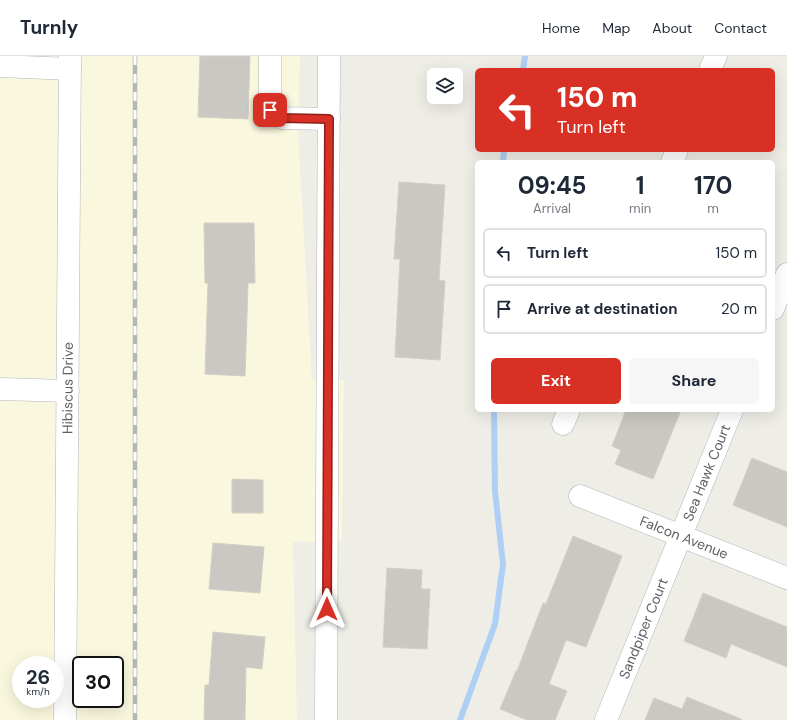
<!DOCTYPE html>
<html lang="en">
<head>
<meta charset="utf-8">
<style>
	body { margin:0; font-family:"DM Sans",sans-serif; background:#f6f6f7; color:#1f2937; height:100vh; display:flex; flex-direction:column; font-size:15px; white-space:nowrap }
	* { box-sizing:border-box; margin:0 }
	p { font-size:13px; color:#747a83 }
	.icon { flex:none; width:22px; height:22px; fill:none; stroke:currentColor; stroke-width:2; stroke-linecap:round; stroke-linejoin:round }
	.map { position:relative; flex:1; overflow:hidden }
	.side { position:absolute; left:475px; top:104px; width:300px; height:252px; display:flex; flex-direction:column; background:#fff; border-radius:6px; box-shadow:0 4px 16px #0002 }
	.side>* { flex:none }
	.banner { position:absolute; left:475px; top:12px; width:300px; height:84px; border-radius:6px; box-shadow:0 4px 16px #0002; background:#d93025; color:#fff; overflow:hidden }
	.tools { position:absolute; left:427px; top:12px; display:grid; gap:8px }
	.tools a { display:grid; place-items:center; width:36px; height:36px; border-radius:6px; background:#fff; box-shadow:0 4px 16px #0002; font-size:20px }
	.speed { position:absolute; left:12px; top:600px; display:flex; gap:8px; font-size:20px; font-weight:700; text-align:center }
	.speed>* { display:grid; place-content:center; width:52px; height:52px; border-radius:50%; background:#fff; box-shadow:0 4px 16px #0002; line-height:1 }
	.speed small { font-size:10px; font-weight:400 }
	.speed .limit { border:2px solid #111; border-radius:6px; background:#fff; color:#111 }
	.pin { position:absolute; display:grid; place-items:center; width:34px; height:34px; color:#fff; margin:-17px; border-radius:8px; box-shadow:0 2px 6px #0006 }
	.me { position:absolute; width:44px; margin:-22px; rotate:0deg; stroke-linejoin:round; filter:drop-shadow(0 0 3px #0008) }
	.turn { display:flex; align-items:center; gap:14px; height:84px; padding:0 16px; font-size:18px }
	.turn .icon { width:52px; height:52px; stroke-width:2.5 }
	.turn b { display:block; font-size:28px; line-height:34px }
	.eta { display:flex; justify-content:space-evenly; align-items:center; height:68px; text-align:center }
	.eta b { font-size:24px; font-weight:700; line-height:28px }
	.primary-button { display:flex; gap:8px; margin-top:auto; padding:8px 16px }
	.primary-button a { flex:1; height:46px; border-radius:6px; background:#d93025; color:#fff; font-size:16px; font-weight:700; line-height:46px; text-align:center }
	.primary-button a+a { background:#f6f6f7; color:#1f2937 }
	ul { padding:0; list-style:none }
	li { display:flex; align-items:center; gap:12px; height:50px; margin:0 8px 6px; padding:0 8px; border:2px solid #e0e1e3; border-radius:6px }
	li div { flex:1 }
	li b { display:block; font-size:15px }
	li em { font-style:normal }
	header { display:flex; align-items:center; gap:24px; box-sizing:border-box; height:56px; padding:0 20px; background:#fff; border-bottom:1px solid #e0e1e3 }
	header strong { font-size:19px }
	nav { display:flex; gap:22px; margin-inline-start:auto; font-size:14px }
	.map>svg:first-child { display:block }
	.commercial { fill:#faf7df; fill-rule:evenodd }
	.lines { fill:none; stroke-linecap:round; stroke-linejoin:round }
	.stream { stroke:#afcff5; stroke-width:6 }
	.building { fill:#cac8c2; stroke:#d2cfc5 }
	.minor-casing { stroke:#b3b5b9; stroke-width:23 }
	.minor { stroke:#fff; stroke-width:22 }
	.rail-casing { stroke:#b5b6b6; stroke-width:4.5 }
	.rail { stroke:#fff; stroke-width:3; stroke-dasharray:9; stroke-linecap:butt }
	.route-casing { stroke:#8d1f18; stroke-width:10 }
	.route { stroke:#d93025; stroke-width:7 }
	.labels { text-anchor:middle; stroke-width:3.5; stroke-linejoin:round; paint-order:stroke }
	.street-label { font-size:14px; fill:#5e6064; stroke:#fff }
</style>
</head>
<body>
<header>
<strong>Turnly</strong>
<nav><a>Home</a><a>Map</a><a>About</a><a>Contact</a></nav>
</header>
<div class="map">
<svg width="787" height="664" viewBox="0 0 787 664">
	<rect width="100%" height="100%" fill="#eeede6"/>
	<!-- commercial -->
	<path class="commercial" d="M0 0H300L298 73 312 324H344L342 485 293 486 297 664H0ZM21 609H55V643H21ZM81 609H115V643H81Z"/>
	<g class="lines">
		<!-- stream -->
		<g class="stream">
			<polyline points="523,14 525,0"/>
			<polyline points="503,106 504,94"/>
			<polyline points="460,664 495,568 503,508 495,435 494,354"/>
		</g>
	</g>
	<!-- building -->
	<g class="building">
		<polygon points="200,0 250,0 248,63 198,61"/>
		<polygon points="399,126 445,129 439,224 445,225 440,304 395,301 400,203 394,203"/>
		<polygon points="204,167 254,167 255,227 248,227 245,320 205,318 208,227 205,227"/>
		<polygon points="626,354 681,354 653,423 615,408 621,394 612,390"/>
		<polygon points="752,402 787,416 787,471 733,449"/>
		<polygon points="232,423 263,424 263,457 232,457"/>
		<polygon points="573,480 622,500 586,591 566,584 549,628 567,635 555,664 527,664 500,653 516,615 517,615 543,547 546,548"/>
		<polygon points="213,487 264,491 260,537 209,533"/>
		<polygon points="387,512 422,514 421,533 430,533 427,593 383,591"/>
		<polygon points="703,537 787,571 787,611 731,588 726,602 684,585"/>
		<polygon points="213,576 265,581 262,613 246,611 245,664 204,664 205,629 209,629"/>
		<polygon points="687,641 741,663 741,664 645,664 654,642 682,653"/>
	</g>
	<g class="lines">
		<defs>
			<g id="minor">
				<polyline points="270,0 270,54 281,62 329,63"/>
				<polyline points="0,10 70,13"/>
				<polyline points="710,14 716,0"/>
				<polyline points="672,106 677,94"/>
				<polyline points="773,253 787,218"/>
				<polyline points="0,333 68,335"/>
				<polyline points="563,368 569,354"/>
				<path id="s1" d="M580 440 787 522"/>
				<path id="s2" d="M65 664 70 0"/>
				<polyline points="326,664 329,0"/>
				<path id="s3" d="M606 664 732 354"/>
			</g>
		</defs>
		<!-- minor casing -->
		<use href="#minor" class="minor-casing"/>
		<!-- minor -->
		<use href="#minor" class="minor"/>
		<defs>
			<polyline id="rail" points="135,0 135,664"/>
		</defs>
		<!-- rail casing -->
		<use href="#rail" class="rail-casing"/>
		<!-- rail -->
		<use href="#rail" class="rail"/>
	</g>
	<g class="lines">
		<defs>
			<polyline id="route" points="270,54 281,62 329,63 327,553"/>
		</defs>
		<!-- route casing -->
		<use href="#route" class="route-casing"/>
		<!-- route -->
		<use href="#route" class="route"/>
	</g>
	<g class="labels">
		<!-- street labels -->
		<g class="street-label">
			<text dy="5" stroke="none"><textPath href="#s2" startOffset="332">Hibiscus Drive</textPath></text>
			<text dy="5" stroke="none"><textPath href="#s3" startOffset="267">Sea Hawk Court</textPath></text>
			<text dy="5" stroke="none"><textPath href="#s1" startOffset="112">Falcon Avenue</textPath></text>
			<text dy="5" stroke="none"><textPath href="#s3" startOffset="99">Sandpiper Court</textPath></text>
		</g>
	</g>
</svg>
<div class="tools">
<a><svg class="icon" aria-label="layers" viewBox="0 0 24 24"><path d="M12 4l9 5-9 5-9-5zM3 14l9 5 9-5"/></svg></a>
</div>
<div class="speed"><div>26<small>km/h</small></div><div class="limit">30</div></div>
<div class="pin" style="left:270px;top:54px;background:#d93025"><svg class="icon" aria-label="arrive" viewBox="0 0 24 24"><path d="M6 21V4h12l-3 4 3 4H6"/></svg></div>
<svg class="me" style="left:327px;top:553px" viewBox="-20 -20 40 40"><path d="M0-17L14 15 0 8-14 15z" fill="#d93025" stroke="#fff" stroke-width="4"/></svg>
<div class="banner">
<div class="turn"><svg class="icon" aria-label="left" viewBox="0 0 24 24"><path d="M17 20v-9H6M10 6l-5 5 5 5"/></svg><div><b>150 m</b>Turn left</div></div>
</div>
<section class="side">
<div class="eta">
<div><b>09:45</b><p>Arrival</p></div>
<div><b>1</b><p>min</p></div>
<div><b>170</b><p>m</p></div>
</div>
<ul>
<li><svg class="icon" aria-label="left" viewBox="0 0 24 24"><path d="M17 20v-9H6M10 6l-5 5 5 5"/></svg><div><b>Turn left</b></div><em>150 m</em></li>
<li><svg class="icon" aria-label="arrive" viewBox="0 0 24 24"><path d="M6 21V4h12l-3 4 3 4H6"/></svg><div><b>Arrive at destination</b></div><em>20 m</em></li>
</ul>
<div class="primary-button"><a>Exit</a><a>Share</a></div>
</section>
</div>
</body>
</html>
